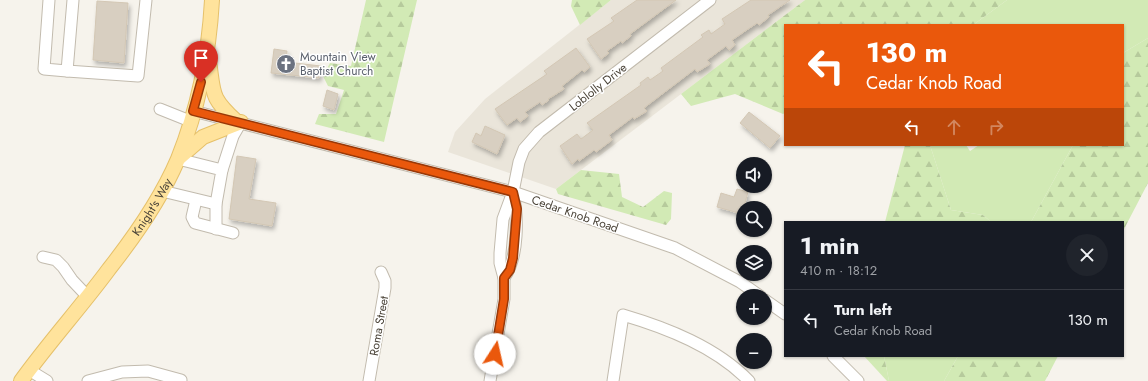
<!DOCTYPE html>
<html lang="en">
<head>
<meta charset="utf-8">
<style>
	body { margin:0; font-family:Jost,sans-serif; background:#20242c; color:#f1f3f6; height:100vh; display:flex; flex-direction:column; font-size:15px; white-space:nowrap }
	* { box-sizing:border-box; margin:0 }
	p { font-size:13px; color:#9ea1a6 }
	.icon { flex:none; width:22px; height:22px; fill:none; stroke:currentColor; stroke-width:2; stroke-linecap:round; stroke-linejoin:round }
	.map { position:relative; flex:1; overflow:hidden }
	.drawer { position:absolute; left:784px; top:221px; width:340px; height:136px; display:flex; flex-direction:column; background:#171b24; border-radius:0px; box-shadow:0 1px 3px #0004 }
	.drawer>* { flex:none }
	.top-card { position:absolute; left:784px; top:24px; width:340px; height:122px; border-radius:0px; box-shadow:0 1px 3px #0004; background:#ea580c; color:#fff; overflow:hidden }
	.tools { position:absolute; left:736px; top:157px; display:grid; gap:8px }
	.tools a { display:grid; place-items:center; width:36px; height:36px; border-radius:50%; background:#171b24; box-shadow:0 1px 3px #0004; font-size:20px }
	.pin { position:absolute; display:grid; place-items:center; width:34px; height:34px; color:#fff; margin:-41px -17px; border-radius:50% 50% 50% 0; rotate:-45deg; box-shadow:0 0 4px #0007 }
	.pin .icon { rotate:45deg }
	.me { position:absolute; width:44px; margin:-22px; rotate:10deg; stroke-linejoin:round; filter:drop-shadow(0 0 3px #0008) }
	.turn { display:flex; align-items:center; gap:14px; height:84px; padding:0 16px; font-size:18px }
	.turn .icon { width:52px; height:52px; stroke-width:2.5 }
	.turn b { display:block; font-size:28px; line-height:34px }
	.lanes { display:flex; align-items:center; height:38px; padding:0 16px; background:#0003; justify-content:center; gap:20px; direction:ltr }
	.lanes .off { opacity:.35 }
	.round { display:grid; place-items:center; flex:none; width:42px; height:42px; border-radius:21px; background:#20242c }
	.head { display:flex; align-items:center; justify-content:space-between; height:68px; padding:0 16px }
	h1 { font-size:24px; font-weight:700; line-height:30px }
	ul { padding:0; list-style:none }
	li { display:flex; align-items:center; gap:12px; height:60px; padding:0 16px; border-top:1px solid #363941 }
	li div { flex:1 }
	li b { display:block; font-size:15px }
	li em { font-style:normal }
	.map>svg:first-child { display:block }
	.residential { fill:#eae5da }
	.grass { fill:#d2eab5 }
	.forest { fill:url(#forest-firs) }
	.building { fill:#d8cfc1; stroke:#d3c7b4; filter:url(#shadow) }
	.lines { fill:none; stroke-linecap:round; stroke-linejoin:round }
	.minor-casing { stroke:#c2bbae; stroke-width:13 }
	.major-casing { stroke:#e6c16a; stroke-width:16 }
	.minor { stroke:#fff; stroke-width:11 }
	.major { stroke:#ffe39c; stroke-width:14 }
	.route-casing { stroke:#983908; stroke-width:10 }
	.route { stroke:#ea580c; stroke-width:7 }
	.labels { text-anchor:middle; stroke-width:3; stroke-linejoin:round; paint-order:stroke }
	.worship-label { font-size:12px; fill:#5b616d; stroke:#fff; text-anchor:start }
	.street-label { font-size:12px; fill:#4b4439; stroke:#fff }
</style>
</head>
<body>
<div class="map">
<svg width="1148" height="381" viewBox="0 0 1148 381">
	<defs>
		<pattern id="forest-firs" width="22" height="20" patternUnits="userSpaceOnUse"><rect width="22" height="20" fill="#d2eab5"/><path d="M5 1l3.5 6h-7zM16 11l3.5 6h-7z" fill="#b6ca9c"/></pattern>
		<filter id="shadow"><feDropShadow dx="2" dy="3.5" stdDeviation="2" flood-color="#0004"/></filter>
	</defs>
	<rect width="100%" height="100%" fill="#f6f3ec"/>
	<!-- residential -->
	<polygon class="residential" points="611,0 805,0 556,189 448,152 455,132 485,99"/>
	<!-- grass -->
	<g class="grass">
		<polygon points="1007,0 1148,0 1148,38 1123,53 1123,25 973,25"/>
		<polygon points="930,145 966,145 970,151 979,145 1073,145 1031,222 991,222 983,215 951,210"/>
		<polygon points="884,356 958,356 944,381 889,381"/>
	</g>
	<!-- forest -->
	<g class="forest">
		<polygon points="366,0 417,0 384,142 315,124 319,114 336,114 344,90 328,86 323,76 330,63 351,66"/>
		<polygon points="572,0 611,0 580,25 571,6"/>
		<polygon points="805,0 1007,0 973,25 785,25 785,113 783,114 735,94 691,106 681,94"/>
		<polygon points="1148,38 1148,183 1123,231 1123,222 1031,222 1073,145 1123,145 1123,53"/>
		<polygon points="905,145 930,145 951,210 983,215 991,222 885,222"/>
		<polygon points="581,170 619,174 622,197 643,207 664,191 672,193 671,219 666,225 558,194 556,189"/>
		<polygon points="864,356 884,356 889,381 887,381"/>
		<polygon points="958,356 1058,356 1045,381 944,381"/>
	</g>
	<!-- building -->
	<g class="building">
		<polygon points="637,0 676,0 630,34 631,36 622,43 621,41 607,51 609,53 601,59 587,39 614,21 611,18"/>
		<polygon points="751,0 790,0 768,15 769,17 759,25 757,23 732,40 735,45 729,50 726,46 711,57 707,60 710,64 697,72 695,69 649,104 644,108 647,111 634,119 633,117 609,135 612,140 596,152 594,150 579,161 578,159 572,164 560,146 577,134 581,139 593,130 587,123 641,85 640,83 648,77 650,80 663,71 661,68 703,37 701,35 709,30 711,34 725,24 722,19"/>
		<polygon points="97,1 128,3 124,63 93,60"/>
		<polygon points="576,48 590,67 584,72 582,70 562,86 564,89 548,99 549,100 542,105 540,102 525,112 528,116 520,122 517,118 507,125 495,109 547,74 544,71"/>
		<polygon points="274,49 287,51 286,62 321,66 319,78 271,73"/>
		<polygon points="327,90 338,94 334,110 323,106"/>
		<polygon points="749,112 780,136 770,148 740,123"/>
		<polygon points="485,126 505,135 497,154 472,142 476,133 481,136"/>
		<polygon points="237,156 256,159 249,199 276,203 272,226 229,219"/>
		<polygon points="737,189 748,192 742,214 717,207 721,193 734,197"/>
	</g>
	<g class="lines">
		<defs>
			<g id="minor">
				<polyline points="49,0 44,69 67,71"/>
				<polyline points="73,0 67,71 138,76 146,0"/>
				<polyline points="160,109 190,121"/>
				<polyline points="193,111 513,192 675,248 740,282 760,296"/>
				<polyline points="178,159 222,170 216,204 216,229"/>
				<polyline points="222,170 233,136 241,122"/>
				<polyline points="162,191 216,204"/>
				<polyline points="196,200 192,217 195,223 233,233"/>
				<polyline points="43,257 56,260 63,267 72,280 88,297"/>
				<path d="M504 278C519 257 518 216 513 192"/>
				<polyline points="765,300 785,314"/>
				<polyline points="833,356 858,381"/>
				<polyline points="29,370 47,381"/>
				<polyline points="88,381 122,372 148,371 181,380"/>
				<polyline points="369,381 385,288 385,281 381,272"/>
				<polyline points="490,381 504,299 504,278 500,263 500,253 503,219 513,192 519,162 524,149 539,132 710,0"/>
				<path d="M613 381 623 315C667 328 716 347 749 381"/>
			</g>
			<g id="major">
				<path d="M209 61C214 94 210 97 236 121"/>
				<polyline points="180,157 203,137 241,122"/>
				<path id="s1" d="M21 381C49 342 81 307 109 269 135 236 161 199 178 159 198 109 209 54 212 0"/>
			</g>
		</defs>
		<!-- minor casing -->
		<use href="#minor" class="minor-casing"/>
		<!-- major casing -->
		<use href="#major" class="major-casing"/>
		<!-- minor -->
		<use href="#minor" class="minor"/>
		<!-- major -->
		<use href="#major" class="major"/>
	</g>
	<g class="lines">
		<defs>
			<polyline id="route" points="201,82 193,111 513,192 517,209 513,258 510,270 504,278 504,299 495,354"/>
		</defs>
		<!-- route casing -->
		<use href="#route" class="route-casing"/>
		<!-- route -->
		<use href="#route" class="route"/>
	</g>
	<!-- icons -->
	<defs>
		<symbol id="church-disc" viewBox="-11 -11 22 22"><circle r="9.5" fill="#6b7280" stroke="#fff"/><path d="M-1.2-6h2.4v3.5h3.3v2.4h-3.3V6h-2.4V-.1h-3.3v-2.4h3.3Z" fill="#fff"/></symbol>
	</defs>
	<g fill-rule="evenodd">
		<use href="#church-disc" x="275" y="53" width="22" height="22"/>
	</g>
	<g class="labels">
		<!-- worship labels -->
		<g class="worship-label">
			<text x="300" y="61">Mountain View<tspan x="300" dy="14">Baptist Church</tspan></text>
		</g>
		<!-- street labels -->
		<g class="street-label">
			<text transform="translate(598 87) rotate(-38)" y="4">Loblolly Drive</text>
			<text dy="4" stroke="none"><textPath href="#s1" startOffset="218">Knight's Way</textPath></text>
			<text transform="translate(575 214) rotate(19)" y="4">Cedar Knob Road</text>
			<text transform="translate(379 326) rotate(-80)" y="4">Roma Street</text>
		</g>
	</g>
</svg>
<div class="tools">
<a><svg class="icon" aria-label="sound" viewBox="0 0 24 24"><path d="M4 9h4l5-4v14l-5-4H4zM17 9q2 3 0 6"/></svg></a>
<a><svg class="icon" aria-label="search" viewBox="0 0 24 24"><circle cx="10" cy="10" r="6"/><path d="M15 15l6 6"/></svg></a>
<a><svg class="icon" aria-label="layers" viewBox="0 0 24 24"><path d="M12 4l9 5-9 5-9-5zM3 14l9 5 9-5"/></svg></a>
<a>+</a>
<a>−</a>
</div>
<div class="pin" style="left:201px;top:82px;background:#d93025"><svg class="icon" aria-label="arrive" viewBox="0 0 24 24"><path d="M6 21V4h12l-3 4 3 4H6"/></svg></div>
<svg class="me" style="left:495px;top:354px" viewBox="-20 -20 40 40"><circle r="19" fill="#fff"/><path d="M0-13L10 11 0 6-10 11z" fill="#ea580c"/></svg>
<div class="top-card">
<div class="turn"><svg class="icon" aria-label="left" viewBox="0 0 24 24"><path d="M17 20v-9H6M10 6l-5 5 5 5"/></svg><div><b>130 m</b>Cedar Knob Road</div></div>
<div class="lanes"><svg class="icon" aria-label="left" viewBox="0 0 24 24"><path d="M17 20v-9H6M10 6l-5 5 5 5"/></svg><svg class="icon off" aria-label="ahead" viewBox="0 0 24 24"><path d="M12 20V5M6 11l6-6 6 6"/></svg><svg class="icon off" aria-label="right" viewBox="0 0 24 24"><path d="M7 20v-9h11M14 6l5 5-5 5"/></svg></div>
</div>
<section class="drawer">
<div class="head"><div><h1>1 min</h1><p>410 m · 18:12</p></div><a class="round"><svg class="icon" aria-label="close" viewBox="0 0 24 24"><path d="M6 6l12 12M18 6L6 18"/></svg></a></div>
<ul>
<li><svg class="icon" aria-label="left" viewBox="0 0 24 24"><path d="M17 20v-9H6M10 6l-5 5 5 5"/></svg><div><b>Turn left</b><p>Cedar Knob Road</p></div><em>130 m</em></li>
</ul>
</section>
</div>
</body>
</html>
